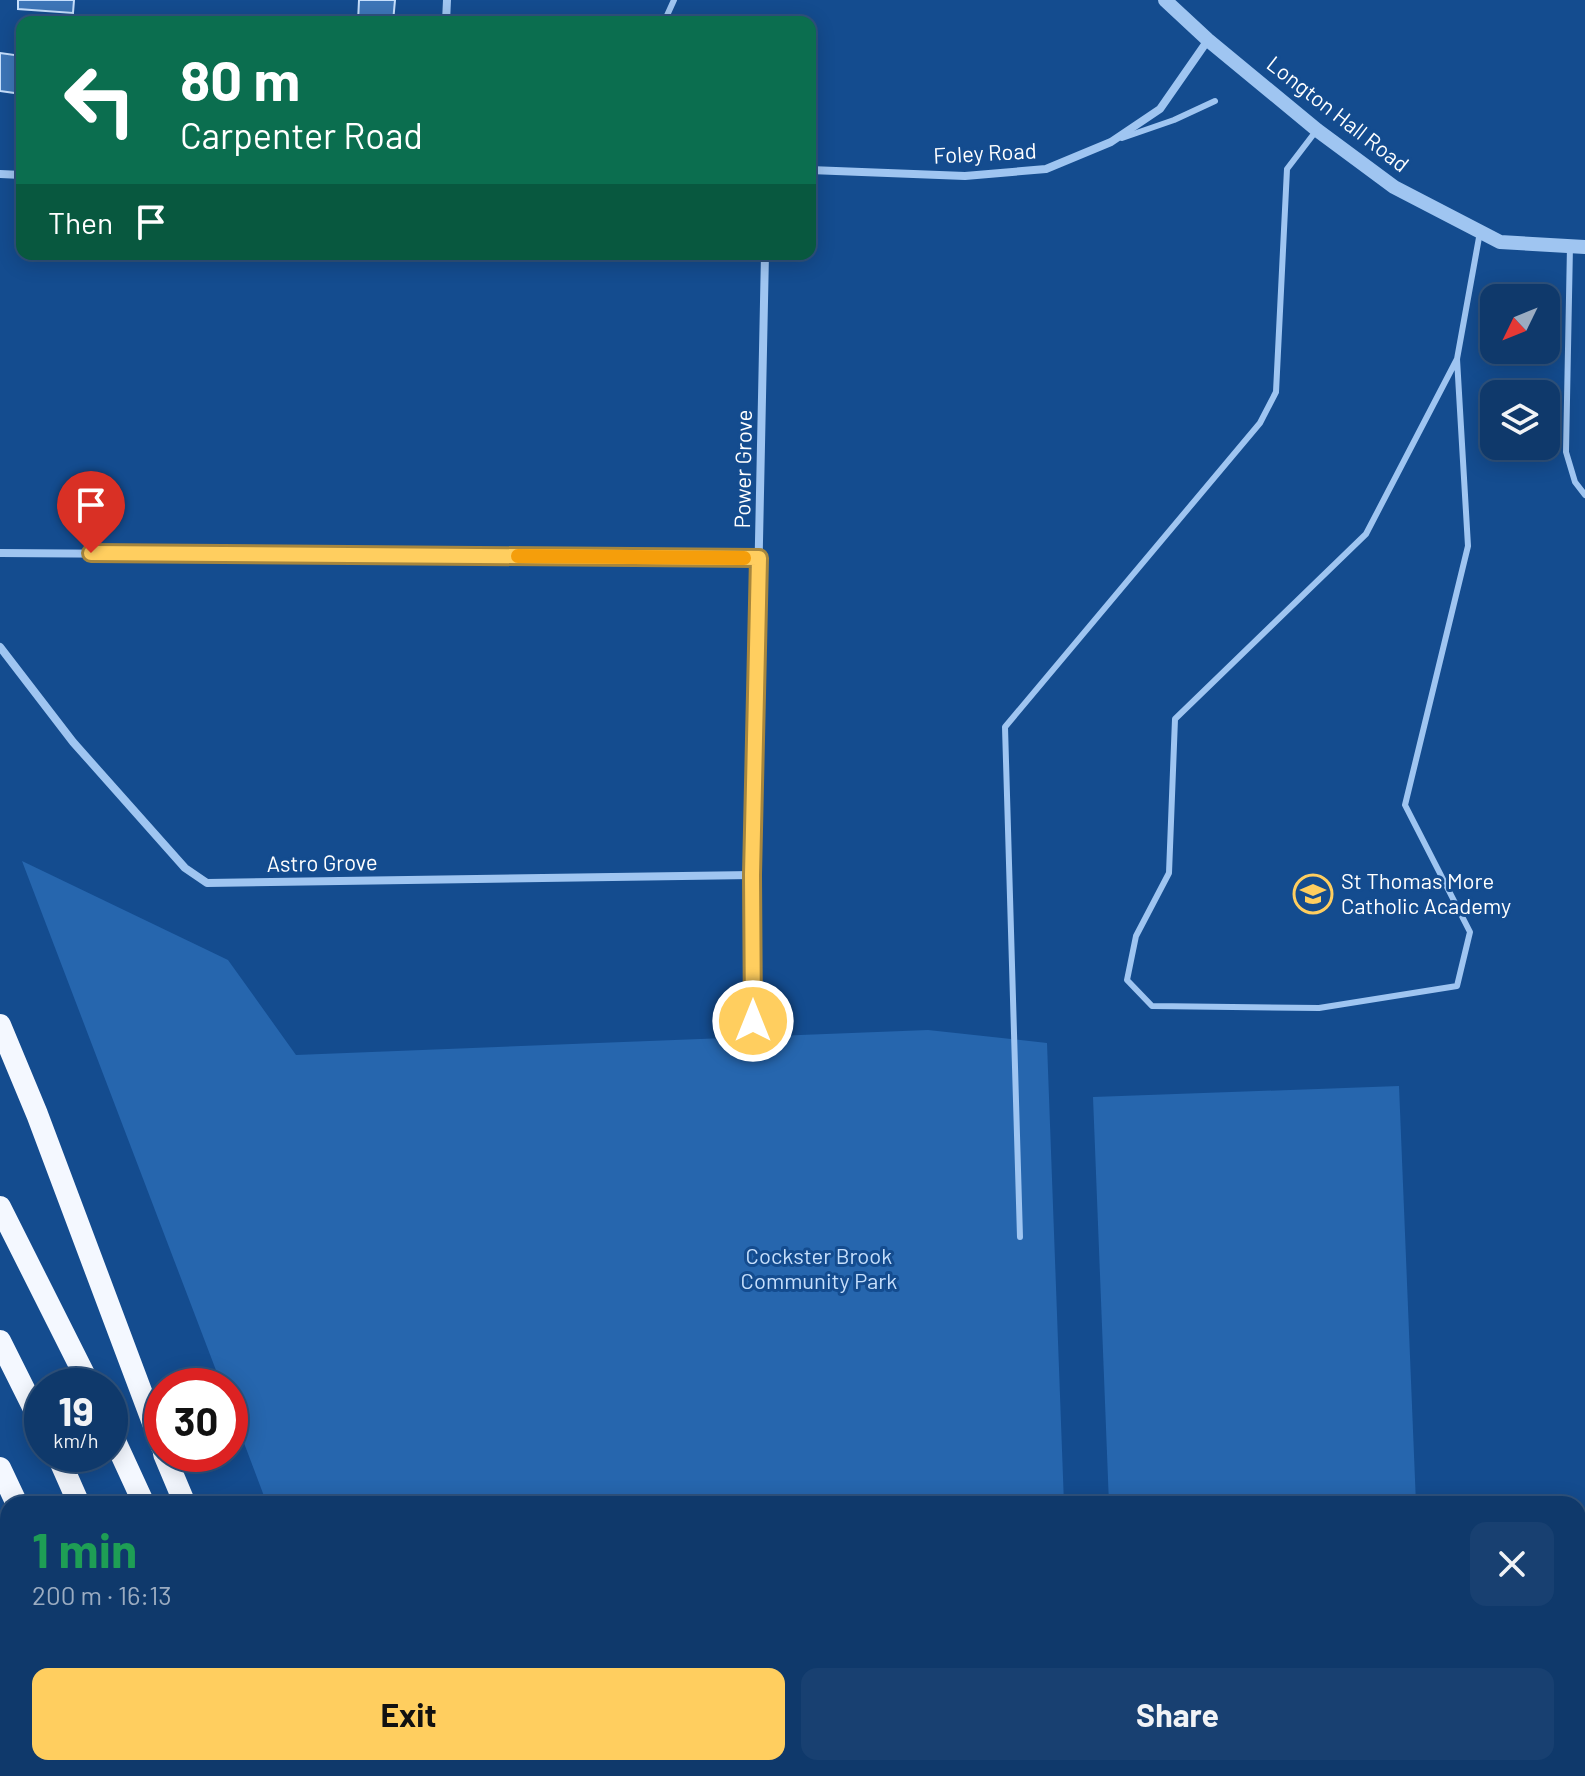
<!DOCTYPE html>
<html lang="en">
<head>
<meta charset="utf-8">
<style>
	body { margin:0; font-family:Barlow,sans-serif; background:#184071; color:#f1f3f6; height:100vh; display:flex; flex-direction:column; font-size:30px; white-space:nowrap }
	* { box-sizing:border-box; margin:0 }
	p { font-size:26px; color:#9bacc1 }
	.icon { flex:none; width:44px; height:44px; fill:none; stroke:currentColor; stroke-width:2; stroke-linecap:round; stroke-linejoin:round }
	.map { position:relative; flex:1; overflow:hidden }
	.details { position:absolute; left:0px; top:1496px; width:1586px; height:280px; display:flex; flex-direction:column; background:#0f396b; border-radius:24px 24px 0 0; box-shadow:0 4px 20px #0003,0 0 0 2px #2f537e }
	.details>* { flex:none }
	.guide { position:absolute; left:16px; top:16px; width:800px; height:244px; border-radius:16px; box-shadow:0 4px 20px #0003,0 0 0 2px #2f537e; background:#0b6e4f; color:#fff; overflow:hidden }
	.needle { width:52px; rotate:227deg }
	.controls { position:absolute; left:1480px; top:284px; display:grid; gap:16px }
	.controls a { display:grid; place-items:center; width:80px; height:80px; border-radius:16px; background:#0f396b; box-shadow:0 4px 20px #0003,0 0 0 2px #2f537e; font-size:40px }
	.speed { position:absolute; left:24px; top:1368px; display:flex; gap:16px; font-size:40px; font-weight:700; text-align:center }
	.speed>* { display:grid; place-content:center; width:104px; height:104px; border-radius:50%; background:#0f396b; box-shadow:0 4px 20px #0003,0 0 0 2px #2f537e; line-height:1 }
	.speed small { font-size:20px; font-weight:400 }
	.speed .limit { border:12px solid #d22; background:#fff; color:#111 }
	.pin { position:absolute; display:grid; place-items:center; width:68px; height:68px; color:#fff; margin:-82px -34px; border-radius:50% 50% 50% 0; rotate:-45deg; box-shadow:0 0 8px #0007 }
	.pin .icon { rotate:45deg }
	.me { position:absolute; width:88px; margin:-44px; rotate:0deg; stroke-linejoin:round; filter:drop-shadow(0 0 6px #0008) }
	.turn { display:flex; align-items:center; gap:28px; height:168px; padding:0 32px; font-size:36px }
	.turn .icon { width:104px; height:104px; stroke-width:2.5 }
	.turn b { display:block; font-size:56px; line-height:68px }
	.then { display:flex; align-items:center; height:76px; padding:0 32px; background:#0003; gap:16px; font-size:30px }
	.round { display:grid; place-items:center; flex:none; width:84px; height:84px; border-radius:16px; background:#184071 }
	.summary { display:flex; align-items:center; justify-content:space-between; height:136px; padding:0 32px }
	h1 { font-size:48px; font-weight:700; line-height:60px; color:#1e9e55 }
	.action { display:flex; gap:16px; margin-top:auto; padding:16px 32px }
	.action a { flex:1; height:92px; border-radius:16px; background:#ffce5f; color:#111; font-size:32px; font-weight:700; line-height:92px; text-align:center }
	.action a+a { background:#184071; color:#f1f3f6 }
	.map>svg:first-child { display:block }
	.green { fill:#2666ae }
	.building { fill:#3d76b8; stroke:#c6dffc; stroke-width:2 }
	.lines { fill:none; stroke-linecap:round; stroke-linejoin:round }
	.service { stroke:#9fc5f1; stroke-width:6 }
	.minor { stroke:#9fc5f1; stroke-width:8 }
	.tertiary { stroke:#9fc5f1; stroke-width:14 }
	.trunk { stroke:#f4f8ff; stroke-width:22 }
	.route-casing { stroke:#a6863e; stroke-width:20 }
	.route { stroke:#ffce5f; stroke-width:14 }
	.slow { stroke:#f59e0b; stroke-width:14 }
	.labels { text-anchor:middle; stroke-width:6; stroke-linejoin:round; paint-order:stroke }
	.street-label { font-size:22px; fill:#fff; stroke:#144c8f }
	.poi-label { font-size:22px; fill:#fff; stroke:#144c8f; text-anchor:start }
	.park-label { font-size:22px; fill:#c6dffc; stroke:#144c8f }
</style>
</head>
<body>
<div class="map">
<svg width="1585" height="1776" viewBox="0 0 1585 1776">
	<rect width="100%" height="100%" fill="#144c8f"/>
	<!-- green -->
	<g class="green">
		<polygon points="22,861 228,960 296,1055 928,1030 1047,1043 1064,1504 267,1504 230,1406 230,1386 222,1386"/>
		<polygon points="1399,1086 1416,1504 1109,1504 1093,1097"/>
		<polygon points="368,1768 1074,1768 1075,1776 371,1776"/>
	</g>
	<!-- building -->
	<g class="building">
		<polygon points="18,0 74,0 73,13 18,9"/>
		<polygon points="359,0 395,0 393,22 358,22"/>
		<polygon points="0,53 22,56 22,94 0,91"/>
	</g>
	<g class="lines">
		<!-- service -->
		<g class="service">
			<polyline points="664,22 674,0"/>
			<polyline points="1122,138 1174,120 1215,101"/>
			<polyline points="1570,246 1566,452 1575,482 1585,495"/>
			<polyline points="1457,359 1366,534 1175,719 1169,873 1136,936 1127,980 1152,1006 1319,1008 1457,986 1470,932 1405,805 1468,546 1457,359 1480,232"/>
			<polyline points="1020,1237 1005,727 1260,423 1276,392 1287,169 1316,131"/>
		</g>
		<!-- minor -->
		<g class="minor">
			<polyline points="446,22 447,0"/>
			<polyline points="810,170 965,176 1046,169 1111,142 1160,109 1208,40"/>
			<polyline points="0,174 22,175"/>
			<polyline points="0,553 759,558"/>
			<polyline points="0,647 73,742 185,868 207,883 752,875"/>
			<polyline points="753,1021 752,875 765,254"/>
			<polyline points="0,1655 8,1672"/>
			<polyline points="56,1768 60,1776"/>
		</g>
		<!-- tertiary -->
		<polyline class="tertiary" points="1165,0 1208,40 1317,130 1394,187 1500,242 1585,247"/>
		<!-- trunk -->
		<g class="trunk">
			<polyline points="0,1025 37,1114 162,1447"/>
			<polyline points="0,1207 90,1386"/>
			<polyline points="0,1341 42,1425"/>
			<polyline points="110,1430 144,1504"/>
			<polyline points="57,1454 79,1504"/>
			<polyline points="164,1454 185,1504"/>
			<polyline points="0,1468 17,1504"/>
			<polyline points="143,1768 147,1776"/>
			<polyline points="194,1768 198,1776"/>
			<polyline points="258,1768 262,1776"/>
			<polyline points="284,1768 286,1776"/>
		</g>
	</g>
	<g class="lines">
		<defs>
			<polyline id="route" points="91,553 759,558 752,875 753,1021"/>
		</defs>
		<!-- route casing -->
		<use href="#route" class="route-casing"/>
		<!-- route -->
		<use href="#route" class="route"/>
		<!-- slow -->
		<polyline class="slow" points="518,556 744,558"/>
	</g>
	<!-- icons -->
	<defs>
		<symbol id="school-ring" viewBox="-11 -11 22 22"><circle r="9.5" fill="#144c8f" stroke="#ffce5f" stroke-width="1.5"/><path d="M0-5L7-2L0 1L-7-2ZM-4 1L0 2.5L4 1V4Q0 6-4 4Z" fill="#ffce5f"/></symbol>
	</defs>
	<g fill-rule="evenodd">
		<use href="#school-ring" x="1291" y="872" width="44" height="44"/>
	</g>
	<g class="labels">
		<!-- street labels -->
		<g class="street-label">
			<text transform="translate(1338 114) rotate(38)" y="8">Longton Hall Road</text>
			<text transform="translate(985 153) rotate(-3)" y="8">Foley Road</text>
			<text transform="translate(743 469) rotate(-89)" y="8">Power Grove</text>
			<text transform="translate(322 863) rotate(-1)" y="8">Astro Grove</text>
		</g>
		<!-- poi labels -->
		<g class="poi-label">
			<text x="1341" y="889">St Thomas More<tspan x="1341" dy="25">Catholic Academy</tspan></text>
		</g>
		<!-- park labels -->
		<g class="park-label">
			<text x="819" y="1264">Cockster Brook<tspan x="819" dy="25">Community Park</tspan></text>
		</g>
	</g>
</svg>
<div class="controls">
<a><svg class="needle" viewBox="-14 -14 28 28"><path d="M0-13l5 13h-10z" fill="#e53935"/><path d="M0 13l5-13h-10z" fill="#9bacc1"/></svg></a>
<a><svg class="icon" aria-label="layers" viewBox="0 0 24 24"><path d="M12 4l9 5-9 5-9-5zM3 14l9 5 9-5"/></svg></a>
</div>
<div class="speed"><div>19<small>km/h</small></div><div class="limit">30</div></div>
<div class="pin" style="left:91px;top:553px;background:#d93025"><svg class="icon" aria-label="arrive" viewBox="0 0 24 24"><path d="M6 21V4h12l-3 4 3 4H6"/></svg></div>
<svg class="me" style="left:753px;top:1021px" viewBox="-20 -20 40 40"><circle r="17" fill="#ffce5f" stroke="#fff" stroke-width="3"/><path d="M0-11L8 9 0 5-8 9z" fill="#fff"/></svg>
<div class="guide">
<div class="turn"><svg class="icon" aria-label="left" viewBox="0 0 24 24"><path d="M17 20v-9H6M10 6l-5 5 5 5"/></svg><div><b>80 m</b>Carpenter Road</div></div>
<div class="then">Then<svg class="icon" aria-label="arrive" viewBox="0 0 24 24"><path d="M6 21V4h12l-3 4 3 4H6"/></svg></div>
</div>
<section class="details">
<div class="summary"><div><h1>1 min</h1><p>200 m · 16:13</p></div><a class="round"><svg class="icon" aria-label="close" viewBox="0 0 24 24"><path d="M6 6l12 12M18 6L6 18"/></svg></a></div>
<div class="action"><a>Exit</a><a>Share</a></div>
</section>
</div>
</body>
</html>
